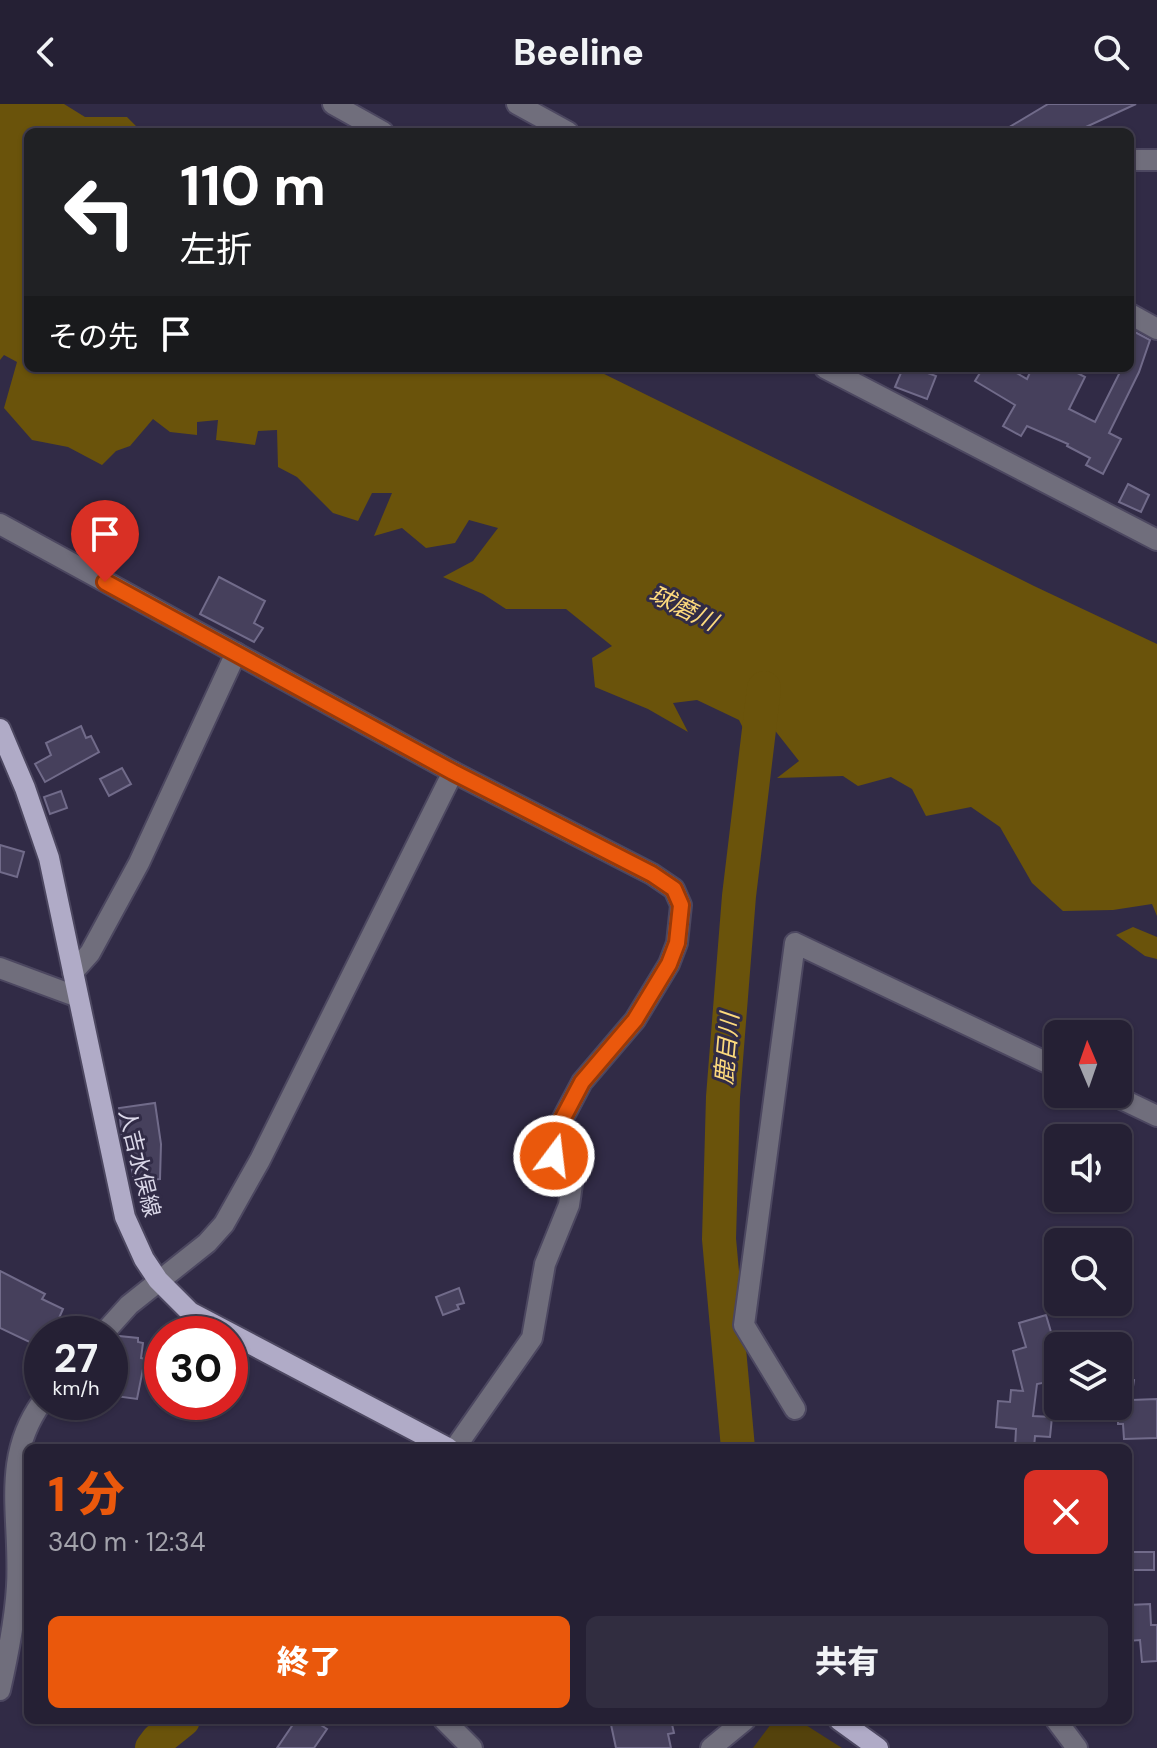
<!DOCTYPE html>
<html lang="ja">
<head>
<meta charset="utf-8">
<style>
	body { margin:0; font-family:"DM Sans","Noto Sans JP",sans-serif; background:#312d40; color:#f1f3f6; height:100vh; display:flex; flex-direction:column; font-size:30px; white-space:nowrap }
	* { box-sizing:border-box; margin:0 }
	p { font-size:26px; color:#a3a3ac }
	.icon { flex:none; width:44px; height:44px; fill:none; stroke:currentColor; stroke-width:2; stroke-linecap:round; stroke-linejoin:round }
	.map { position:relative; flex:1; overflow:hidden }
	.sheet { position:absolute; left:24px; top:1340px; width:1108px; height:280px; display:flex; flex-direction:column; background:#252034; border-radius:12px; box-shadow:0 2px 6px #0004,0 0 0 2px #423e4f }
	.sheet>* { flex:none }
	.guide { position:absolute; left:24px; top:24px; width:1110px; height:244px; border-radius:12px; box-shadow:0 2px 6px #0004,0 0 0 2px #423e4f; background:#202124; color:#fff; overflow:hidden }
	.needle { width:52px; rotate:358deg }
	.buttons { position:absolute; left:1044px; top:916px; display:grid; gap:16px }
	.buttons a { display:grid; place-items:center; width:88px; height:88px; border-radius:12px; background:#252034; box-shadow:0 2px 6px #0004,0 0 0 2px #423e4f; font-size:40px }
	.speed { position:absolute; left:24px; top:1212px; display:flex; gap:16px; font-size:40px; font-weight:700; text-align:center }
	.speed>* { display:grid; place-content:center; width:104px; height:104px; border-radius:50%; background:#252034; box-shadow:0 2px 6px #0004,0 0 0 2px #423e4f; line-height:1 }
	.speed small { font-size:20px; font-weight:400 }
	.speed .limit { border:12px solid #d22; background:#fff; color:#111 }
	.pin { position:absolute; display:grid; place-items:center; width:68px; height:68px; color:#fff; margin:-82px -34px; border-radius:50% 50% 50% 0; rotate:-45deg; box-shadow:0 0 8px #0007 }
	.pin .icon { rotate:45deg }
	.me { position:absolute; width:88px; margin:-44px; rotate:15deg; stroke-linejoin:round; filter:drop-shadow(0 0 6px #0008) }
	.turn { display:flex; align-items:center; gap:28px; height:168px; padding:0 24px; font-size:36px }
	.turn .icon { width:104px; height:104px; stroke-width:2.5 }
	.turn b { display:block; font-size:56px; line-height:68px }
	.then { display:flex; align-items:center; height:76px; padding:0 24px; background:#0003; gap:16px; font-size:30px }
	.round { display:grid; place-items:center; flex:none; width:84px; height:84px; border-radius:12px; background:#312d40 }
	.overview { display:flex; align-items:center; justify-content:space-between; height:136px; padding:0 24px }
	h1 { font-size:48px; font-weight:800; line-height:60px; color:#ea580c }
	.primary-button { display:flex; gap:16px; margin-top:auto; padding:16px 24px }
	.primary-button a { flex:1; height:92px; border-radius:12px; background:#ea580c; color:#fff; font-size:32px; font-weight:800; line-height:92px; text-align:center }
	.primary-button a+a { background:#312d40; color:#f1f3f6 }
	header { display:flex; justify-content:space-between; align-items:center; height:104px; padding:0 24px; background:#252034; font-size:36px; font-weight:800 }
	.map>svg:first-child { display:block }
	.green { fill:#54420c }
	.water { fill:#6a530b }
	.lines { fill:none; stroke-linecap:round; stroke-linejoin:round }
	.river { stroke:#6a530b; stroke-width:34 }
	.building { fill:#46405c; stroke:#716b8a; stroke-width:2 }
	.minor-casing { stroke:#4c4760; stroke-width:24 }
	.major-casing { stroke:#4c4760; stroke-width:24 }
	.minor { stroke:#706e7c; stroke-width:20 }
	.major { stroke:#b0abc7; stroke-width:20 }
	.route-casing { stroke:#983908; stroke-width:20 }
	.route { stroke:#ea580c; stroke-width:14 }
	.labels { text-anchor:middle; stroke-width:6; stroke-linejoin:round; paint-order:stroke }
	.street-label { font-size:22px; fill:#dad7e8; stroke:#312b46 }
	.water-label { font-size:24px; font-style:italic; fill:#fcd97d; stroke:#312b46 }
</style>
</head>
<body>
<header><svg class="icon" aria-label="back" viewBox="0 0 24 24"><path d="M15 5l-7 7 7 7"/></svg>Beeline<svg class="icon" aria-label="search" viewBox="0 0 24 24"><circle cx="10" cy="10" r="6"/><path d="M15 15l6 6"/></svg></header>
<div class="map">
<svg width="1157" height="1644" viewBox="0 0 1157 1644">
	<rect width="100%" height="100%" fill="#312b46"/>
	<!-- green -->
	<polygon class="green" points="774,1616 798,1616 842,1644 753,1644"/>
	<!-- water -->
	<g class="water">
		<polygon points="0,0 64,0 85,13 127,13 142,28 28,28 28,264 592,264 1034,482 1157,540 1157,812 1152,800 1113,806 1063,807 1032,779 1000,723 971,703 926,712 912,685 891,673 858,682 843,672 777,674 799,657 773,624 748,634 739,616 697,596 673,599 688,628 648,605 595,583 592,554 612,542 566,505 506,505 483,490 443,473 473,457 498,424 469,416 455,439 426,444 402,424 374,432 392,389 372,389 358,417 333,409 297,373 278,363 277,326 258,327 255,341 216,336 218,316 197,318 197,331 170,328 153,315 130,342 116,347 102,361 68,343 32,336 4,304 17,258 4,251 0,256"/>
		<polygon points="1133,823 1157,833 1157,855 1145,852 1116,831"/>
	</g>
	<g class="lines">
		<!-- river -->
		<g class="river">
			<polyline points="738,1344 719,1135 723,993 739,792 764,584"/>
			<polyline points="152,1644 158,1636 183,1616"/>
		</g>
	</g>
	<!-- building -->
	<g class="building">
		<polygon points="1048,0 1136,0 1075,28 1001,28"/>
		<polygon points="1133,227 1150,236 1139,268 1109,329 1121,335 1103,370 1086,361 1090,354 1067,342 1068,340 1027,322 1021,332 1003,322 1015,301 975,277 983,264 1008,264 1027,275 1032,264 1068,264 1085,273 1069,305 1095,318 1122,264 1130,264 1130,234"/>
		<polygon points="903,264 914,264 936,272 927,295 895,283"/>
		<polygon points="1128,380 1149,391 1141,408 1119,398"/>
		<polygon points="219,473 265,497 254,519 263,524 254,538 200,510"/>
		<polygon points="81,622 86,634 91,632 99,648 45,678 35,660 51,651 46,639"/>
		<polygon points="122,664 131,680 109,692 100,675"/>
		<polygon points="61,687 67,704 50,710 44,693"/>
		<polygon points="0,741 24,748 17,773 0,768"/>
		<polygon points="155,999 161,1040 160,1075 134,1077 126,1034 122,1034 119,1004"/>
		<polygon points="0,1167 45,1190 42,1195 63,1205 52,1230 42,1230 42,1244 0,1224"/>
		<polygon points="459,1184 464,1199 457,1201 459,1205 443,1211 436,1193"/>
		<polygon points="1046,1211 1054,1238 1058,1237 1058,1276 1037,1280 1033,1312 1052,1313 1050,1333 1035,1332 1034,1344 1015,1344 1016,1325 996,1323 998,1297 1010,1298 1011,1286 1023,1287 1013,1247 1026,1243 1019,1219"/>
		<polygon points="119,1232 138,1234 138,1238 143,1239 141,1254 145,1255 137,1295 115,1292 116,1288 110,1287 110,1251 113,1251 115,1236"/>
		<polygon points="1118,1273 1134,1276 1131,1296 1157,1295 1157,1334 1124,1335 1123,1320 1118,1320 1118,1309 1093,1306 1093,1302 1118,1302"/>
		<rect x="1128" y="1448" width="26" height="18"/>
		<polygon points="1150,1500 1151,1521 1157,1521 1157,1557 1142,1558 1140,1536 1128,1537 1128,1501"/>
		<polygon points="296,1616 313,1616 327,1625 314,1644 277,1644"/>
		<polygon points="610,1616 671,1616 674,1629 668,1630 671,1644 616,1644"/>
	</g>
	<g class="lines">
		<defs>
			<g id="minor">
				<polyline points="333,0 383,28"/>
				<polyline points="517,0 568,28"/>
				<polyline points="1130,56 1157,56"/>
				<polyline points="1130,210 1157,225"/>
				<polyline points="825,264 1157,436"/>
				<polyline points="0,420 453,668 652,770 674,785 681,801 677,839 669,860 635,916 582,978 554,1031 554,1052 572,1080 569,1101 545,1160 532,1234 455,1344"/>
				<polyline points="0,864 78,893"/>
				<polyline points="73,868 90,849 139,759 236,549"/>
				<polyline points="1111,990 1157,1012"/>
				<polyline points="103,1230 129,1201 207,1139 224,1120 260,1056 453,668"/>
				<polyline points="795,1305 744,1221 795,839 1058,964"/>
				<path d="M0 1586C8 1551 15 1517 17 1482 21 1414 0 1356 42 1298"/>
				<polyline points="444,1616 472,1644"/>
				<polyline points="1056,1616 1077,1644"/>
				<polyline points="711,1644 745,1616"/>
			</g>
			<g id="major">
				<polyline points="0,625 25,684 49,754 125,1113 144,1155 158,1176 190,1208 448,1344"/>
				<polyline points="839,1616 878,1644"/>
			</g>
		</defs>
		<!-- minor casing -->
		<use href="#minor" class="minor-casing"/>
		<!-- major casing -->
		<use href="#major" class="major-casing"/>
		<!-- minor -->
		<use href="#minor" class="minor"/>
		<!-- major -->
		<use href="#major" class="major"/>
	</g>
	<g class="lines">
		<defs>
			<polyline id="route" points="105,478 453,668 652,770 674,785 681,801 677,839 669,860 635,916 582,978 554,1031 554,1052"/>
		</defs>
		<!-- route casing -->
		<use href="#route" class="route-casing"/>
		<!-- route -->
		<use href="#route" class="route"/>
	</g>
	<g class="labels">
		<!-- street labels -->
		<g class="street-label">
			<text transform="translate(140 1059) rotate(76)" y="8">人吉水俣線</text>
		</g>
		<!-- water labels -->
		<g class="water-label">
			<text transform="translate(683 504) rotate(26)" y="8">球磨川</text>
			<text transform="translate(727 945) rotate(-85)" y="8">鹿目川</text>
		</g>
	</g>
</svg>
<div class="buttons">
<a><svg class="needle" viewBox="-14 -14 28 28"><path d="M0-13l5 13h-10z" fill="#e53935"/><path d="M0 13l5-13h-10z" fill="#a3a3ac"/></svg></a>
<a><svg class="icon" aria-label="sound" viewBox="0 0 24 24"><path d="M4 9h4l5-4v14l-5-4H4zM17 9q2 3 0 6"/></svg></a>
<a><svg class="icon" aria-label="search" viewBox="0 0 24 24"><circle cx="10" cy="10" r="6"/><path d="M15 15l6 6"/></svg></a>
<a><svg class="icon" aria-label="layers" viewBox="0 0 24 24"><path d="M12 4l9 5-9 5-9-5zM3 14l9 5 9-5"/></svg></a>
</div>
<div class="speed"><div>27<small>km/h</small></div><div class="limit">30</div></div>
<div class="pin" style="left:105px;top:478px;background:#d93025"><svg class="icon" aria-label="arrive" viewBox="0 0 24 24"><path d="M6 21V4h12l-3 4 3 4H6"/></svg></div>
<svg class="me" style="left:554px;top:1052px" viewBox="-20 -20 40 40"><circle r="17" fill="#ea580c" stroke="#fff" stroke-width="3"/><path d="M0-11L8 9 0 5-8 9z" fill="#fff"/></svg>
<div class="guide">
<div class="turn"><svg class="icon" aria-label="left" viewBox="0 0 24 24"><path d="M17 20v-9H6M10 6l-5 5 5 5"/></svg><div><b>110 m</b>左折</div></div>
<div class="then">その先<svg class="icon" aria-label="arrive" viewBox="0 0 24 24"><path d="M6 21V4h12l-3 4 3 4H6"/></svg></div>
</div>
<section class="sheet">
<div class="overview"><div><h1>1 分</h1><p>340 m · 12:34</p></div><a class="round" style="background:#d93025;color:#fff"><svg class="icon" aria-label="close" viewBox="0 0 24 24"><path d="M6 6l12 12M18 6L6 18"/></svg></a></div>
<div class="primary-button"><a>終了</a><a>共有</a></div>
</section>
</div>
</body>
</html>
